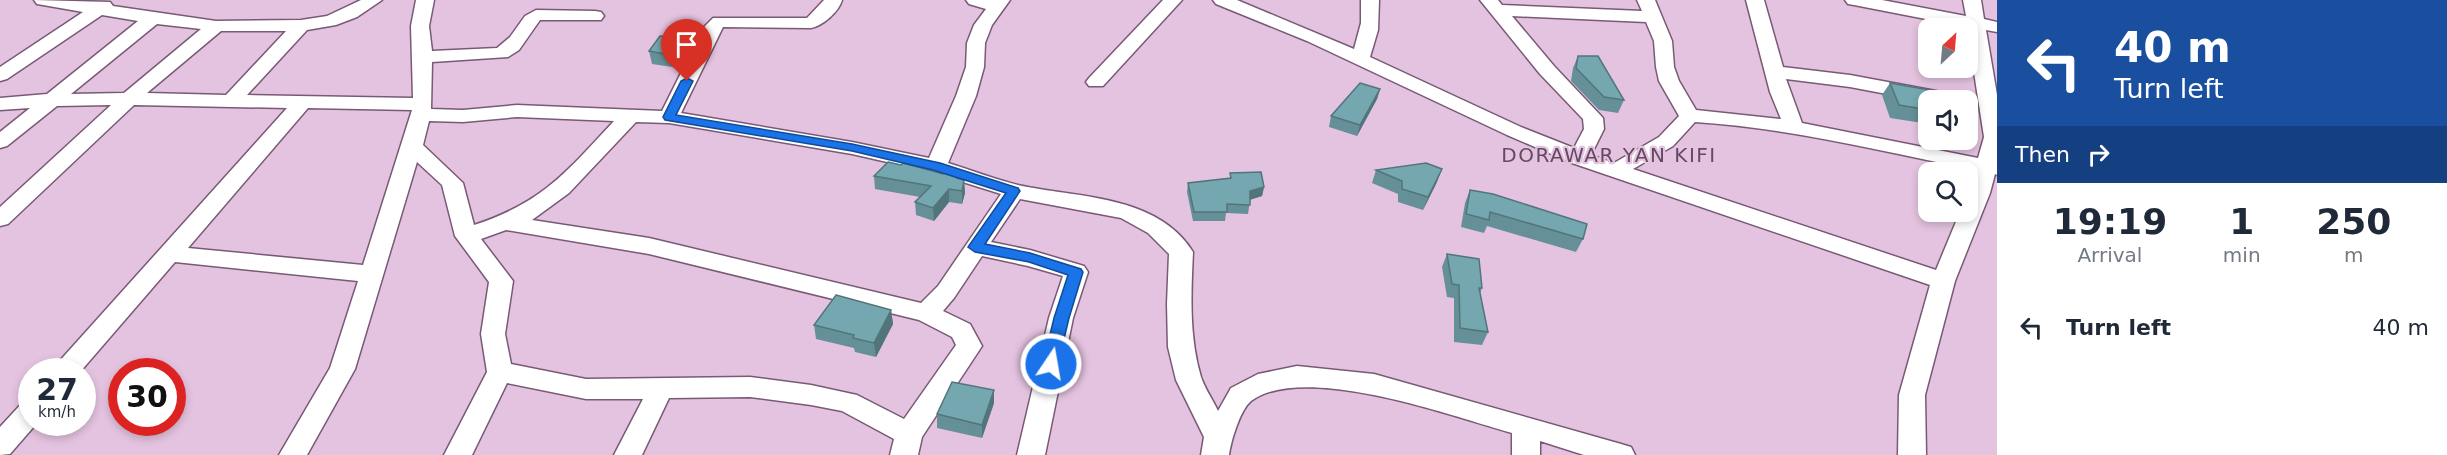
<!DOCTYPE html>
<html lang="en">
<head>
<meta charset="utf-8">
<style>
	body { margin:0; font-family:"DejaVu Sans",sans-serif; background:#f6f6f7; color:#1f2937; height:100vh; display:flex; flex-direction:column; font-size:22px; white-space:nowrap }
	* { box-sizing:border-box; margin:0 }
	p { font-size:20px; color:#747a83 }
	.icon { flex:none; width:33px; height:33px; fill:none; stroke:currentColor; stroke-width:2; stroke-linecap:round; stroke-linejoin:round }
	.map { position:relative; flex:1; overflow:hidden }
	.details { display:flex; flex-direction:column; background:#fff; width:450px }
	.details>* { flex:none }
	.top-card { background:#1a4fa0; color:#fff; overflow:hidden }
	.needle { width:39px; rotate:26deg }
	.tools { position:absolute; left:1918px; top:18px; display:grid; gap:12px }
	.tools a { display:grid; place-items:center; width:60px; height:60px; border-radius:12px; background:#fff; box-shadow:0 3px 9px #0003; font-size:30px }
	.speed { position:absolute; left:18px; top:358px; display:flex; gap:12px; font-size:30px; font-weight:700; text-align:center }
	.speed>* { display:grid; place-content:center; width:78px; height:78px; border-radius:50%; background:#fff; box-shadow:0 3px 9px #0003; line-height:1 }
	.speed small { font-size:15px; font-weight:400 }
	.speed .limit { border:9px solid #d22; background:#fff; color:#111 }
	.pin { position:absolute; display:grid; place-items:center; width:51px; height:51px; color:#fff; margin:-62px -26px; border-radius:50% 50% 50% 0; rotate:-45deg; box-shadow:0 0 6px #0007 }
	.pin .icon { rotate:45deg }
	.me { position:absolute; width:66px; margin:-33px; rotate:12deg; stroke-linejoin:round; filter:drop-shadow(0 0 4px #0008) }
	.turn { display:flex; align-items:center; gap:21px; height:126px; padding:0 18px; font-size:27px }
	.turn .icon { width:78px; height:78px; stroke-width:2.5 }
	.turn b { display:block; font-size:42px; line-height:51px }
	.then { display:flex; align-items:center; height:57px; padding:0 18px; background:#0003; gap:12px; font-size:22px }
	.eta { display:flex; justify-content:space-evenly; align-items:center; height:102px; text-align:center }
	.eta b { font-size:36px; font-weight:800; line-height:42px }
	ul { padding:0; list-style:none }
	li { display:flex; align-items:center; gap:18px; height:84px; padding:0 18px }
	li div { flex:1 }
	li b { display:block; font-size:22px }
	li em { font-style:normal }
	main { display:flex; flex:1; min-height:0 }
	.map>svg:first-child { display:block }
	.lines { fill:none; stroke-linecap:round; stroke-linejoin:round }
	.minor-casing { stroke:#785a75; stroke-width:3 }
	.minor { fill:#fff; fill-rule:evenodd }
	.wall { fill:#659097 }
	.shaded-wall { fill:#52757b }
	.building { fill:#75a7b0; stroke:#52757b; stroke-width:1.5 }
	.route { fill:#1a73e8; stroke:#114b97; stroke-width:1.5 }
	.labels { text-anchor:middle; stroke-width:4.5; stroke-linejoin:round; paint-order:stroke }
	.quarter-label { font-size:20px; letter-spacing:1.5px; fill:#654962; stroke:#e4c3e0 }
</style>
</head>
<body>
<main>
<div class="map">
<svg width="1997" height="455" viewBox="0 0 1997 455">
	<rect width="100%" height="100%" fill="#e4c3e0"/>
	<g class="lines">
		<defs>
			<g id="minor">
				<path d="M34 0 110 2 113 6 216 21 301 20 327 16 361 0H382L357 17 336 25 307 30 247 95 413 98 411 26 416 0H434L429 26 432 51 497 48 510 37 525 16 536 10 595 11 601 12 604 16 601 20H540L519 50 508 57 432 62 431 109 463 110 517 105 662 111 704 27 713 18H807L824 0H842C839 12 822 26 811 28L723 27 681 113 852 142 929 158 956 96 966 67 967 43 974 25 986 9 969 4 966 0H1010L992 25 985 43 984 67 976 96 948 163C971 170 994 179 1018 185 1076 198 1157 194 1193 252 1191 294 1189 337 1201 377 1205 389 1213 400 1218 411L1231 388 1258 374 1297 366 1374 374 1621 444 1631 447 1635 455H1584L1540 441V455H1512V433C1452 416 1304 362 1251 401 1240 410 1231 441 1229 455H1201L1204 437 1176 380 1168 347 1167 304 1169 254 1148 233 1121 218 1020 199 991 242 1030 250 1084 266 1088 272 1073 318 1045 455H1017L1049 318 1063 276 1028 266 982 256 954 298 943 311 970 324 982 346 922 437 918 455H890L894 439 842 411 811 405 750 397 669 398 642 455H614L643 399H586L507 383 472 455H444L487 372 481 334 489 282 455 236 442 185 417 162 355 369 307 455H279L330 368 358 281 175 262 80 372H52L56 365 287 108 134 105 8 224 0 226V207L111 105 57 106 7 146 0 148V132L30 108 0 110V98L47 94 138 21 102 15 7 79 0 81V67L83 12 43 5 37 4ZM157 24 201 29 124 93 71 94ZM221 31H286L226 95 147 93ZM308 108 412 110 363 265 188 248ZM517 117 614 121C566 172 544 202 474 225L463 183 423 145 429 121 463 122ZM636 122 669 123 852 154 931 172 1001 194 938 286 921 303 649 238 532 220 569 193ZM506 230 649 254 919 320 952 337 956 345 904 419 857 395 811 385 750 377 586 379 511 364 505 334 513 281 481 239Z"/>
				<polygon points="1163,0 1182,0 1103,86 1089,86 1086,82 1089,78"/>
				<path d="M1213 0H1237L1354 49 1361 23V0H1379L1378 30 1370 57 1521 127 1574 148 1584 129 1583 119 1540 74 1480 0H1498L1502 5 1642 11 1637 0H1655L1672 41 1674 67 1679 81 1696 110 1781 119 1770 92 1746 0H1764L1783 67 1850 75 1952 94 1959 96 1962 100 1929 102 1850 87 1786 79 1802 123 1978 158 1984 137 1967 27 1854 5 1848 4 1845 0H1882L1966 16 1963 0H1981L1984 19 1997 22V32L1986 30 1997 95V175L1995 174 1990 193 1955 281 1925 395 1926 455H1898L1899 395 1930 285 1572 163 1507 135 1307 41 1216 4ZM1512 16 1646 22 1654 41 1656 67 1659 81 1679 116 1659 137 1614 163 1591 155 1604 129 1603 118 1554 66ZM1695 122C1790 128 1882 151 1975 170L1968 193V212H1960L1936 270 1633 169 1673 146Z"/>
				<polygon points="32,400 32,423 37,423 10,454 0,455 0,427 23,402"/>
			</g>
		</defs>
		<!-- minor casing -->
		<use href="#minor" class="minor-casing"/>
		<!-- minor -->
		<use href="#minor" class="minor"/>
	</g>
	<!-- wall -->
	<g class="wall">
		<polygon points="649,51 690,51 679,68 652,64"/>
		<polygon points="1578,56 1624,100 1618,113 1599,110 1571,81 1573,68"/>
		<polygon points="1890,83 1929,100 1929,124 1890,118 1882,95"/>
		<polygon points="1380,89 1377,99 1357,136 1329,127 1331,116"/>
		<polygon points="1376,170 1437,182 1423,210 1398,202 1398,194 1372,183"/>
		<polygon points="963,171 965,193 962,204 949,202 934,221 916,215 915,202 920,197 875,189 874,176 943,174"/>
		<polygon points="1230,173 1264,187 1262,196 1250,200 1248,214 1226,213 1225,221 1193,221 1187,192 1188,183 1230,178"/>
		<polygon points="1470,190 1583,239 1576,252 1487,226 1484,233 1461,227 1465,203"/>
		<polygon points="1447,254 1482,288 1480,293 1488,332 1482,345 1454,342 1454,298 1447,297 1442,267"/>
		<polygon points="891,310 893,324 876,357 855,352 854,348 816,339 814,325"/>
		<polygon points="994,390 994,403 982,438 937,428 937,414"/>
	</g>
	<!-- shaded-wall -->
	<g class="shaded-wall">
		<polygon points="687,38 690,51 679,68 676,56"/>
		<polygon points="1380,89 1377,99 1357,136 1360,125"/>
		<polygon points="1442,169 1437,182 1423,210 1428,197"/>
		<polygon points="963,171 963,184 958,191 957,178"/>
		<polygon points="964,180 965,193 962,204 962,191"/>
		<polygon points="1264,187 1262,196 1248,200 1250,191"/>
		<polygon points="949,189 949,202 934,221 933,208"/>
		<polygon points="891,310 893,324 876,357 874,343"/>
		<polygon points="994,390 994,403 982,438 982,425"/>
	</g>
	<!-- building -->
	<g class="building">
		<polygon points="660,36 687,38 676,56 649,51"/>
		<polygon points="1578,56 1598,56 1624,100 1604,97 1576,68"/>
		<polygon points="1360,83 1380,89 1360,125 1331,116"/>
		<polygon points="1890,83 1935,91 1938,100 1929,100 1929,110 1899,105"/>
		<polygon points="888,162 901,165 903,163 943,174 949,167 963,171 957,178 964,180 962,191 949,189 933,208 915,202 931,186 874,176"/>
		<polygon points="1426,163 1442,169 1428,197 1402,189 1402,181 1376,170"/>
		<polygon points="1261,172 1264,187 1250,191 1250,205 1227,204 1227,212 1194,212 1188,183 1231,178 1230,173"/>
		<polygon points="1470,190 1493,194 1587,224 1583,239 1490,212 1489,220 1466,214"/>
		<polygon points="1447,254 1479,259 1482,288 1479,288 1488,332 1460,328 1459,285 1452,284"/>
		<polygon points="836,295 891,310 874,343 853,338 854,335 814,325"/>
		<polygon points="952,382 994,390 982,425 937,414"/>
	</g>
	<!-- route -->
	<polygon class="route" points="687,78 693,81 676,115 852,144 940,163 1018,188 1020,191 985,244 1030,253 1081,269 1083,272 1069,318 1057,368 1046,368 1043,364 1054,318 1068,275 1029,262 975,252 968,247 1006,193 933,170 852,151 665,120 663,117 681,81"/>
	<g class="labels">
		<!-- quarter labels -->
		<g class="quarter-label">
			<text x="1609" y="162">DORAWAR YAN KIFI</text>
		</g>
	</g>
</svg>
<div class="tools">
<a><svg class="needle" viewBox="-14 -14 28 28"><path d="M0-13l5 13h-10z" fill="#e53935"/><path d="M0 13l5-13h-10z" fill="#747a83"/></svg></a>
<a><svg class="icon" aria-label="sound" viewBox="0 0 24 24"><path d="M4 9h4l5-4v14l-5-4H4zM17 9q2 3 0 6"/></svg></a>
<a><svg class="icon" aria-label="search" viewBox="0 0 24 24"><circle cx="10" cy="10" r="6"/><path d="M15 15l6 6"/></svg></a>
</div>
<div class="speed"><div>27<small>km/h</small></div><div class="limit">30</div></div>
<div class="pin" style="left:687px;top:81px;background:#d93025"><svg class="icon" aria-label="arrive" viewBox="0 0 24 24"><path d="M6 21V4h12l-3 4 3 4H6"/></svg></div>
<svg class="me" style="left:1051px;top:364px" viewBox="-20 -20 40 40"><circle r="17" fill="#1a73e8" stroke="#fff" stroke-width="3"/><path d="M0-11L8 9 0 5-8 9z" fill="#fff"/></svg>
</div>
<section class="details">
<div class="top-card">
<div class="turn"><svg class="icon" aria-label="left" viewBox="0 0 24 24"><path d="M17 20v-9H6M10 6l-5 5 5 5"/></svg><div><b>40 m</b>Turn left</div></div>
<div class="then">Then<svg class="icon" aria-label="right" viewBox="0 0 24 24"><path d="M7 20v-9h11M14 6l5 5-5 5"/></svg></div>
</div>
<div class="eta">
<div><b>19:19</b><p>Arrival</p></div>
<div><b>1</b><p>min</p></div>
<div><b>250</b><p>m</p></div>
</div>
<ul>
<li><svg class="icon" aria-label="left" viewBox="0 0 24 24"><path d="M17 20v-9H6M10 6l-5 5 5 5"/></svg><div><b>Turn left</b></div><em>40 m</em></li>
</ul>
</section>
</main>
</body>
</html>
